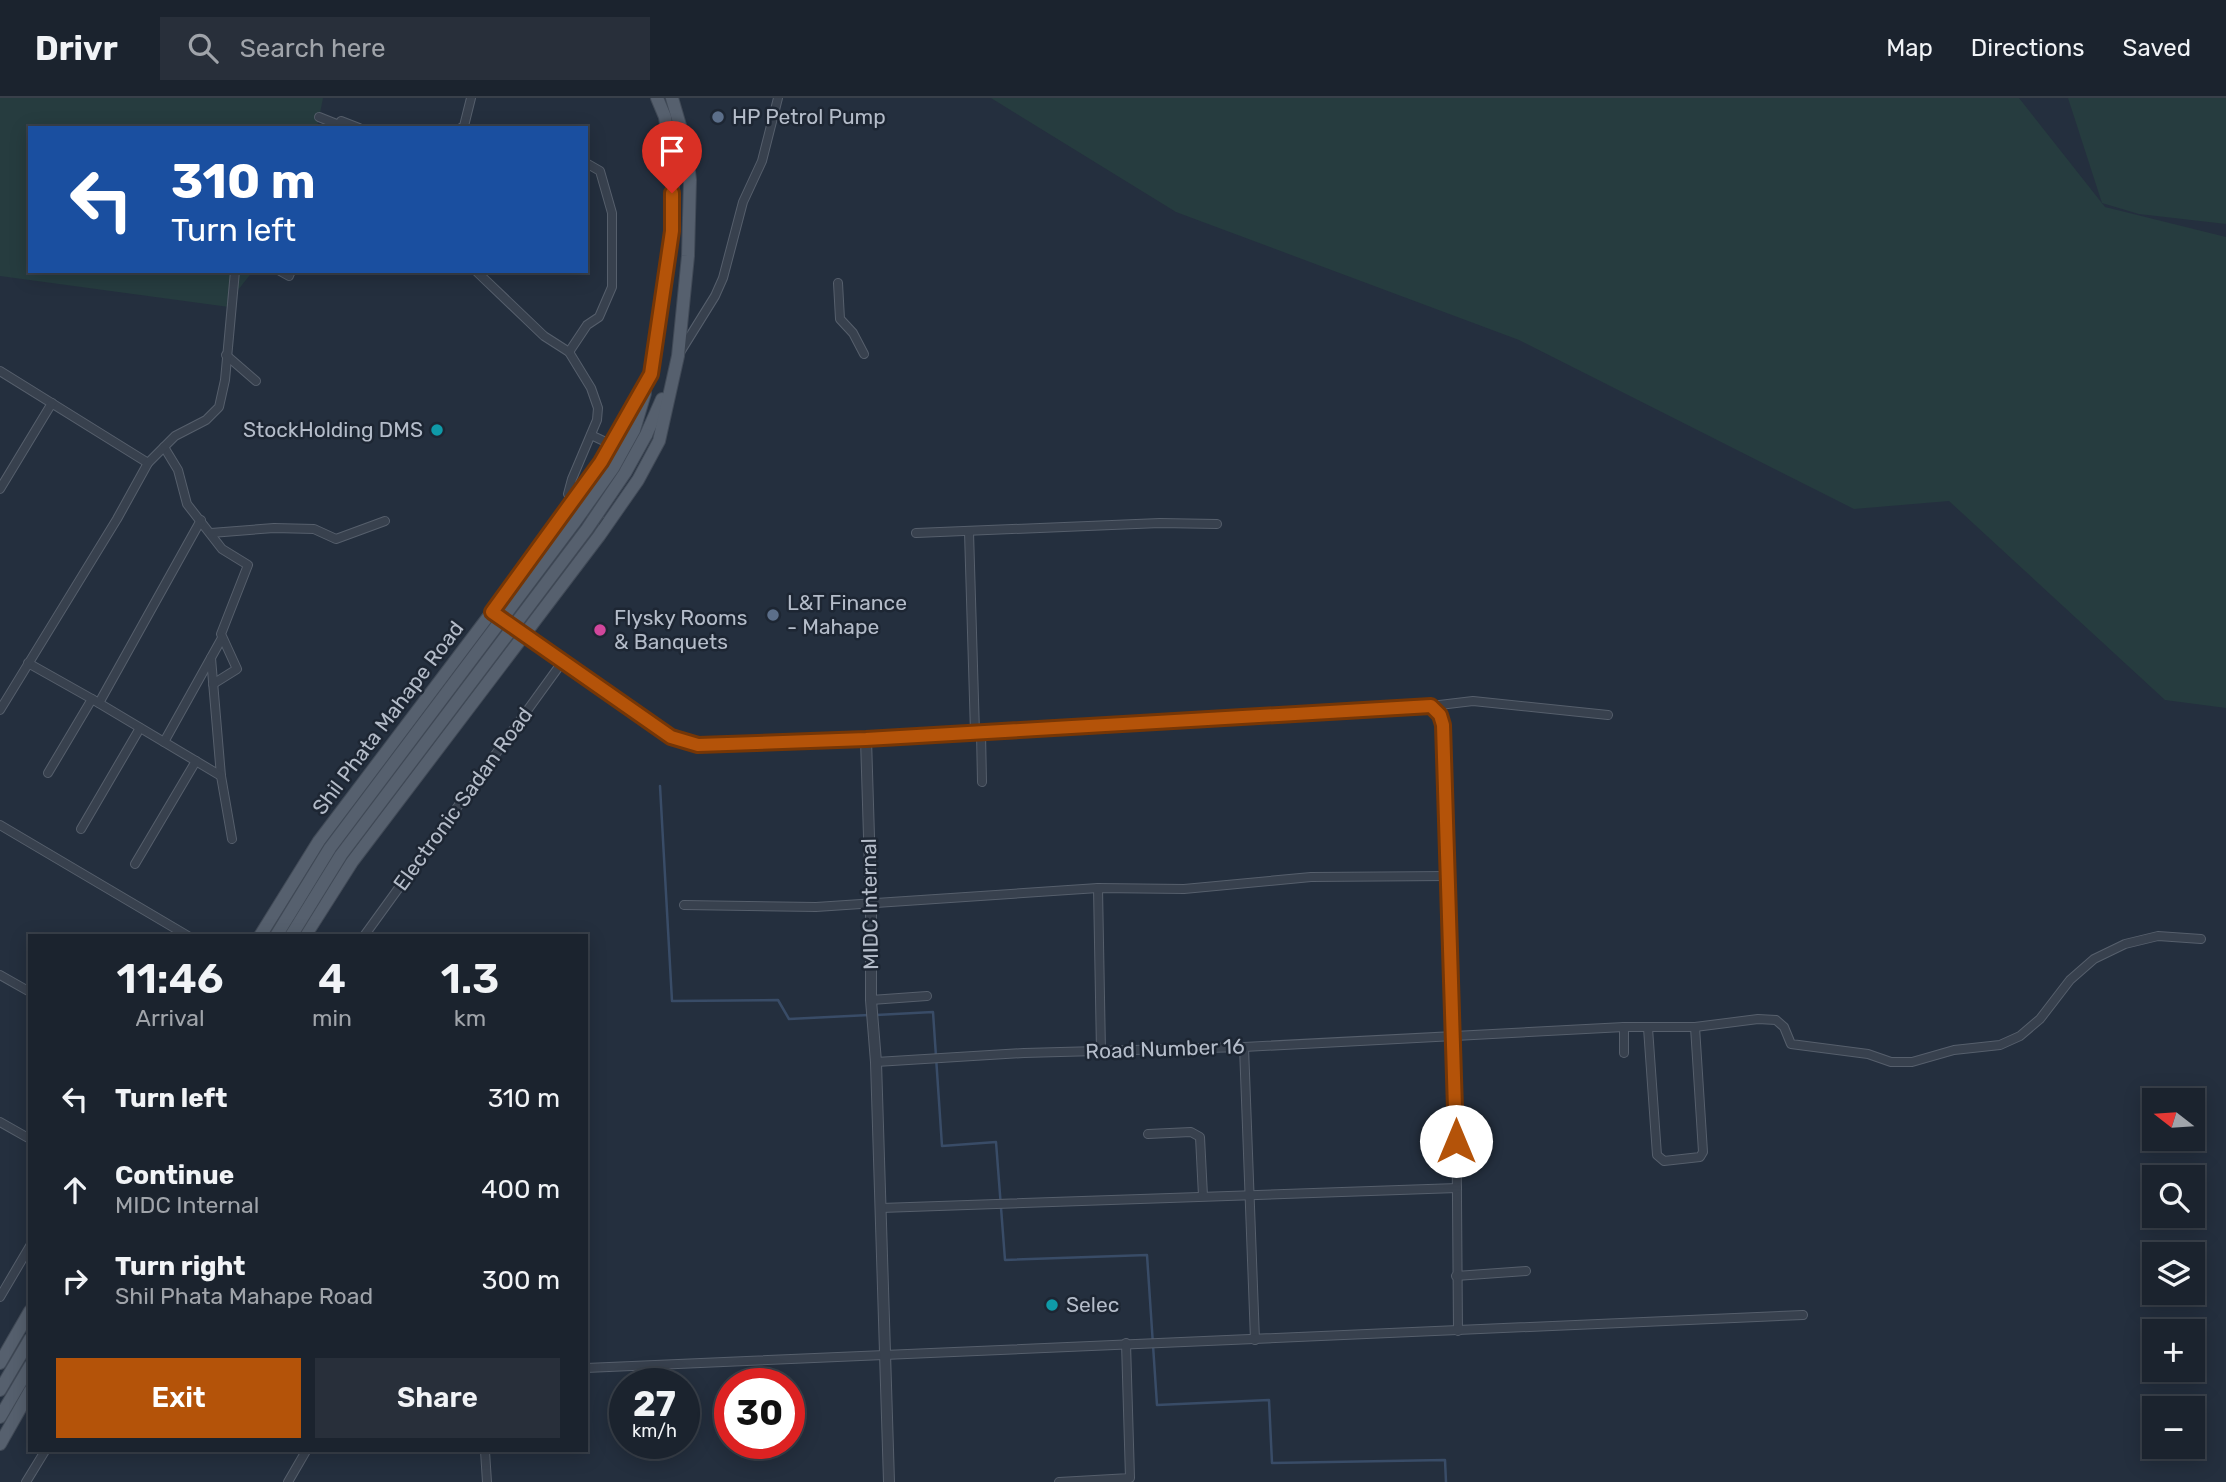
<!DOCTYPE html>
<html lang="en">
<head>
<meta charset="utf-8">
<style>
	body { margin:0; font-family:Rubik,sans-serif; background:#282f3a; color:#f1f3f6; height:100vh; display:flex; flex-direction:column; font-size:26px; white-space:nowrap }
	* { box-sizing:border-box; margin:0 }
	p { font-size:23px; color:#a0a4aa }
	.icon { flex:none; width:38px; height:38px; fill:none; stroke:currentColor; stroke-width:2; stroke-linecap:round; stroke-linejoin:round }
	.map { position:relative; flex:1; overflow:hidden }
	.drawer { position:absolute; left:28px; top:836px; width:560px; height:518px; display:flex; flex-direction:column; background:#1b232e; border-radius:0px; box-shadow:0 4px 18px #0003,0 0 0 2px #39404a }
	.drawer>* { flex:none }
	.hud { position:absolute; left:28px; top:28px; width:560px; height:147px; border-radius:0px; box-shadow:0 4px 18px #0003,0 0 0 2px #39404a; background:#1a4fa0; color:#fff; overflow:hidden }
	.needle { width:46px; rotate:287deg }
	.controls { position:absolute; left:2142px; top:990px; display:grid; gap:14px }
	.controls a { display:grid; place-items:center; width:63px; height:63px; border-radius:0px; background:#1b232e; box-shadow:0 4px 18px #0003,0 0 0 2px #39404a; font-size:35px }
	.speed { position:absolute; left:609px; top:1270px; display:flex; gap:14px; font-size:35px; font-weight:700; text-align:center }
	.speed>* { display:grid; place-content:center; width:91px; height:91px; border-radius:50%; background:#1b232e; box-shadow:0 4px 18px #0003,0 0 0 2px #39404a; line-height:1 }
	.speed small { font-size:18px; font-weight:400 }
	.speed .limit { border:10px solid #d22; background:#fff; color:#111 }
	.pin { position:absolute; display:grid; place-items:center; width:60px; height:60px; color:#fff; margin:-72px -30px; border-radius:50% 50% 50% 0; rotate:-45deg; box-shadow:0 0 7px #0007 }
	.pin .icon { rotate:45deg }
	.me { position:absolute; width:77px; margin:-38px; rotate:0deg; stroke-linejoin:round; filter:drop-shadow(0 0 5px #0008) }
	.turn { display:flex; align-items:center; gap:24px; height:147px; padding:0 28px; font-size:32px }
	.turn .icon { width:91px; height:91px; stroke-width:2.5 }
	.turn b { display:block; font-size:49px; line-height:60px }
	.eta { display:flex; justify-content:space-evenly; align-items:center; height:119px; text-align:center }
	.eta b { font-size:42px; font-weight:600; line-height:49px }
	.primary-button { display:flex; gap:14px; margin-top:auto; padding:14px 28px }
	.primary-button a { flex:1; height:80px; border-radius:0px; background:#b45309; color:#fff; font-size:28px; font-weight:600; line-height:80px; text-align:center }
	.primary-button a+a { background:#282f3a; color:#f1f3f6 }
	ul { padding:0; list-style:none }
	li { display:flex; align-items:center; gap:21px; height:91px; padding:0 28px }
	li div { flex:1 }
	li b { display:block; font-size:26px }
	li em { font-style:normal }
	header { display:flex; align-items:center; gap:42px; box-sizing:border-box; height:98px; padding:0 35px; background:#1b232e; border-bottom:2px solid #39404a }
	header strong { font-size:33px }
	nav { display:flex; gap:38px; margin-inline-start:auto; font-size:24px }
	.search { width:490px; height:63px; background:#282f3a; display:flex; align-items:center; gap:18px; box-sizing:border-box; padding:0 24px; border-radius:0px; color:#a0a4aa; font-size:26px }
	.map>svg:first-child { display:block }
	.green { fill:#263c3f }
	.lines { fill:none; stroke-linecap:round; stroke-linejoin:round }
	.stream { stroke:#394c67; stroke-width:2.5 }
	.minor-casing { stroke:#565f6c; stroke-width:10 }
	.tertiary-casing { stroke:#565f6c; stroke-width:12 }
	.primary-casing { stroke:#414a57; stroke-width:14 }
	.minor { stroke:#38414e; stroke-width:8 }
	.tertiary { stroke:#38414e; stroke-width:10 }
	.primary { stroke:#56606e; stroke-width:12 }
	.primary-bridge-casing { stroke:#414a57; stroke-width:14; stroke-linecap:butt }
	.primary-bridge { stroke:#56606e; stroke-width:12 }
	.route-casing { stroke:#753606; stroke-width:18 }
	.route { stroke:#b45309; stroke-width:12 }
	.service-dot { fill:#5c6f8a; stroke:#1d2633; stroke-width:2.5 }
	.culture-dot { fill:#0f9aa8; stroke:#1d2633; stroke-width:2.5 }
	.hotel-dot { fill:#d1479c; stroke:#1d2633; stroke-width:2.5 }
	.labels { text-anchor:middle; stroke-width:5; stroke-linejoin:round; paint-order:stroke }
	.poi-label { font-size:21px; fill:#b4bcc9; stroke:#1d2633; text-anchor:start }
	.street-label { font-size:21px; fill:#b4bcc9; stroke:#1d2633 }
</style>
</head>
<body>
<header>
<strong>Drivr</strong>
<div class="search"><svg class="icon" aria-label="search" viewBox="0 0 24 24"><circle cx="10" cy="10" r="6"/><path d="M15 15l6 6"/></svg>Search here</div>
<nav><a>Map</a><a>Directions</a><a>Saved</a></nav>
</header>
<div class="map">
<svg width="2226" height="1384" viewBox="0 0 2226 1384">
	<rect width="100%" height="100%" fill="#242f3e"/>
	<!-- green -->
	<g class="green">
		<polygon points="0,0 323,0 317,30 30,30 30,173 253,173 231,201 229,209 0,178"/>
		<polygon points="991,0 2019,0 2105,109 2226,139 2226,610 2165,602 1949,403 1854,411 1519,242 1176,114"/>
		<polygon points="2068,0 2226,0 2226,126 2139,116 2102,105"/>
	</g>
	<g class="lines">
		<!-- stream -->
		<g class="stream">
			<polyline points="660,688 672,903 778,902 789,921 869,917"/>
			<polyline points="876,917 933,914 942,1048 996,1044 1005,1162 1147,1157 1157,1307 1269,1302 1272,1365 1445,1362 1446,1384"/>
		</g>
		<defs>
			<g id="minor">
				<polyline points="319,19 339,27"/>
				<polyline points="338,30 341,23 359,30"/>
				<polyline points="461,30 464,28 471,0"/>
				<polyline points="280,173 289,178 291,173"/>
				<polyline points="476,173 544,238 569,254 591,290 598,310 597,322 572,381 568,396 573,402 606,427"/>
				<polyline points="838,185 840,221 853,235 864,256"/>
				<polyline points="569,254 587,227 599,219 612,189 612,115 600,73 586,65"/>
				<polyline points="679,256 715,198 723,180 743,104 762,63 778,0"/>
				<polyline points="226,257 256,283"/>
				<polyline points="0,273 148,365"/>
				<polyline points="591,337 610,346"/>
				<polyline points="164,349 178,372 187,406 222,451 248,467 221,536 237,571 213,586"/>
				<polyline points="0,391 52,305"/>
				<polyline points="969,434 975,635"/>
				<polyline points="211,435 274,430 314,431 336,441 385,423"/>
				<polyline points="916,435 1160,425 1217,426"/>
				<polyline points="211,560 221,678 232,741"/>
				<polyline points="28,565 92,601"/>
				<polyline points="99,605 201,422"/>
				<polyline points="1431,608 1473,603 1608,617"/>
				<polyline points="0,612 117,421 148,365 175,338 206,322 219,309 225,282 235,173"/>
				<polyline points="981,635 982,684"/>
				<polyline points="866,641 1431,608 1440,617 1443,627 1456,972 1458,1233"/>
				<polyline points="164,644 222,540"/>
				<polyline points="48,675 92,601 221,678"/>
				<polyline points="0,727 188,838"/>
				<polyline points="81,731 140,630"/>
				<polyline points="135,766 196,663"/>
				<polyline points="1098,790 1101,954"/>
				<polyline points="684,807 816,809 1098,790 1184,791 1311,779 1449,778"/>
				<polyline points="364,838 563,563"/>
				<polyline points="0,877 30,894"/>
				<polyline points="871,902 927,898"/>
				<polyline points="1624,929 1624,955"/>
				<polyline points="1648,930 1657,1057 1664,1063 1700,1059 1703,1054 1695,929"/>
				<polyline points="1244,949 1255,1242"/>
				<polyline points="876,964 1024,955 1244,949 1624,929 1695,929 1758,921 1776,922 1784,929 1791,946 1868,956 1891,964 1912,964 1954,952 2000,947 2020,938 2040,921 2070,882 2094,861 2125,846 2158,838 2201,841"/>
				<polyline points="0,1024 30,1041"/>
				<polyline points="1148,1036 1191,1034 1200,1039 1203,1098"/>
				<polyline points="881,1110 1457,1090"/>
				<polyline points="1456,1178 1526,1173"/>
				<polyline points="0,1199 30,1148"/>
				<polyline points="586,1270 1803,1217"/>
				<polyline points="485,1353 487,1384"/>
				<polyline points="26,1384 45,1353"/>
				<polyline points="288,1384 306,1353"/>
				<polyline points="1059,1384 1130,1380 1126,1245"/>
			</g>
			<polyline id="tertiary" points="520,533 671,639 698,647 866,641 871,804 871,902 876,964 889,1384"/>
			<g id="primary">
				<polyline points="634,332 645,295"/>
				<polyline points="646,337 662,301"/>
				<polyline points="260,838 319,743 492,514 601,364 651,276 672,133 673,77 665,19 657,0"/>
				<polyline points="305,838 352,764 599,438 638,382 659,343 678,258 688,158 690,82 686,48 672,0"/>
				<polyline points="0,1265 30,1213"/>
				<polyline points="0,1292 30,1241"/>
				<polyline points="0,1319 30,1268"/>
				<polyline points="0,1346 30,1293"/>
			</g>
		</defs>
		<!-- minor casing -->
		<use href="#minor" class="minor-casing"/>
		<!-- tertiary casing -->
		<use href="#tertiary" class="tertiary-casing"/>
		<!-- primary casing -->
		<use href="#primary" class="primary-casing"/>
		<!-- minor -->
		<use href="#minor" class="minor"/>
		<!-- tertiary -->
		<use href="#tertiary" class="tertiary"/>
		<!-- primary -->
		<use href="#primary" class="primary"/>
		<defs>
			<g id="primary-bridge">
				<polyline points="276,838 330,750 574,425 613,370 634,332"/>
				<polyline points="291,838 341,757 587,431 625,375 646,337"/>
			</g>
		</defs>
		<!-- primary-bridge casing -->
		<use href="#primary-bridge" class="primary-bridge-casing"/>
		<!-- primary-bridge -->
		<use href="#primary-bridge" class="primary-bridge"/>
	</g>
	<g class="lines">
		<defs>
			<polyline id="route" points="672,95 672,133 651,276 601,364 492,514 671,639 698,647 866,641 1431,608 1440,617 1443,627 1456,1043"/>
		</defs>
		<!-- route casing -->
		<use href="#route" class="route-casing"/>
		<!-- route -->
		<use href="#route" class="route"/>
	</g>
	<!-- markers -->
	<g class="service-dot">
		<circle cx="718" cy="19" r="7"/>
		<circle cx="773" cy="517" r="7"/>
	</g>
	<g class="culture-dot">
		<circle cx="437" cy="332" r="7"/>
		<circle cx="1052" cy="1207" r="7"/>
	</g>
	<circle class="hotel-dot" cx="600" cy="532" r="7"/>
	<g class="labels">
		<!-- poi labels -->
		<g class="poi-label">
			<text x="732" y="26">HP Petrol Pump</text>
			<text x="423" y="339" text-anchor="end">StockHolding DMS</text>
			<text x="787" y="512">L&amp;T Finance<tspan x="787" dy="24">- Mahape</tspan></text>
			<text x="614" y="527">Flysky Rooms<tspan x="614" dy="24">&amp; Banquets</tspan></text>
			<text x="1066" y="1214">Selec</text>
		</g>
		<!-- street labels -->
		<g class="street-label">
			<text transform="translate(388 620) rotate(-53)" y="7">Shil Phata Mahape Road</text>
			<text transform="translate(463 701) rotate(-54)" y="7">Electronic Sadan Road</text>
			<text transform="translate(870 806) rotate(-91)" y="7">MIDC Internal</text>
			<text transform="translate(1165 951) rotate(-2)" y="7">Road Number 16</text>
		</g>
	</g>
</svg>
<div class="controls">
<a><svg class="needle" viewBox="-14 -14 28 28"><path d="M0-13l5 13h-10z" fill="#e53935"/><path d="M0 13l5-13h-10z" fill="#a0a4aa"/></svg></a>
<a><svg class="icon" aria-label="search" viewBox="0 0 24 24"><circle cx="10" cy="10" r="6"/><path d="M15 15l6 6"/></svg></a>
<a><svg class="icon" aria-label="layers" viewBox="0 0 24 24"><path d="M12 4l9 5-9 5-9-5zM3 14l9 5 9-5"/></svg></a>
<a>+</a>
<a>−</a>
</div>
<div class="speed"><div>27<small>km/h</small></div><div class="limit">30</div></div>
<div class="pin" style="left:672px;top:95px;background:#d93025"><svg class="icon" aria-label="arrive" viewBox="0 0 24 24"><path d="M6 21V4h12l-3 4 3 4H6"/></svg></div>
<svg class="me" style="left:1456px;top:1043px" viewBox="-20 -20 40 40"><circle r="19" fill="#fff"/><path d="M0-13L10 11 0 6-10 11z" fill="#b45309"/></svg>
<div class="hud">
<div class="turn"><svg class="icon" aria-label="left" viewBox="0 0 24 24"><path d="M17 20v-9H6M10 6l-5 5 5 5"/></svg><div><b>310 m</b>Turn left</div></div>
</div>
<section class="drawer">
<div class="eta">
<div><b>11:46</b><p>Arrival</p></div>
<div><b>4</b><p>min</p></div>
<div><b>1.3</b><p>km</p></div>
</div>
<ul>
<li><svg class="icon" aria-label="left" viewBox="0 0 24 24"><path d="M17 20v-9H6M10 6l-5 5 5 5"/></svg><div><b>Turn left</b></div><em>310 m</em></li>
<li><svg class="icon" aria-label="ahead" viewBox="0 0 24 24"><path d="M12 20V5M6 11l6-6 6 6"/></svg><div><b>Continue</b><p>MIDC Internal</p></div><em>400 m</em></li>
<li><svg class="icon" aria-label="right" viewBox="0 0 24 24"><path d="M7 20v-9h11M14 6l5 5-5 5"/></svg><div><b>Turn right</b><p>Shil Phata Mahape Road</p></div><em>300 m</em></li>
</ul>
<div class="primary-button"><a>Exit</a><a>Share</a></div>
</section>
</div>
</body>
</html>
